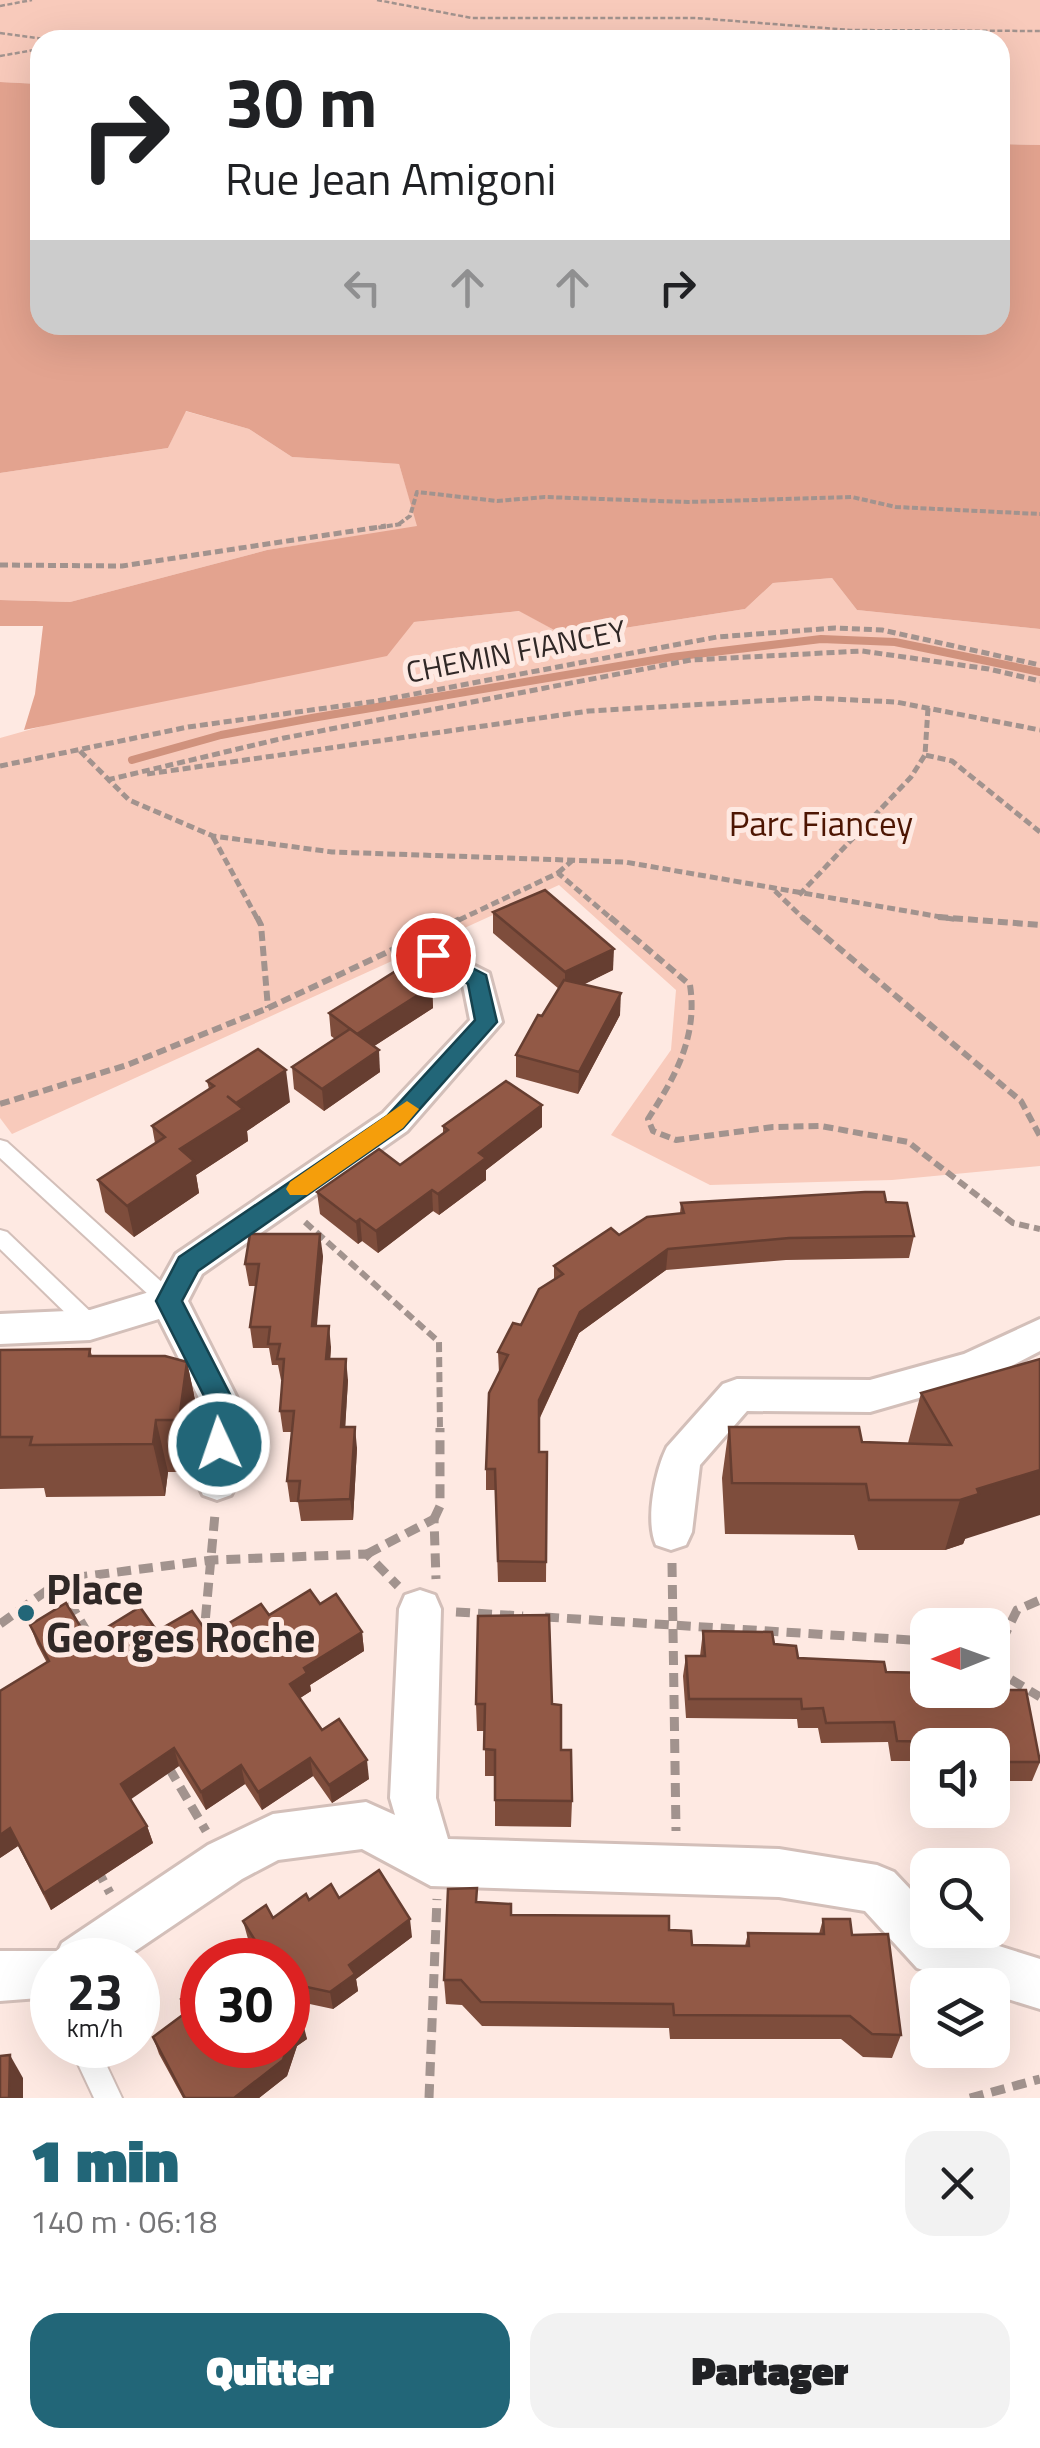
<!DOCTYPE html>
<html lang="fr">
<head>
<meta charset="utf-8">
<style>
	body { margin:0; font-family:"Titillium Web",sans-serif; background:#f2f2f2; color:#202124; height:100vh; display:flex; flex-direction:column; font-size:38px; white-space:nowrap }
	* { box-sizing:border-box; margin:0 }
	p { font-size:32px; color:#757577 }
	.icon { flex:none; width:55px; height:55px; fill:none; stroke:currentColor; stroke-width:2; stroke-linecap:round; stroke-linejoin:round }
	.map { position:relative; height:2098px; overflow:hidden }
	.panel { display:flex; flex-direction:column; background:#fff; flex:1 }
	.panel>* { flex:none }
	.guide { position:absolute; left:30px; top:30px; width:980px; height:305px; border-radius:30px; box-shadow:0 10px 40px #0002; background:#fff; color:#202124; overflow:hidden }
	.needle { width:65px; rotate:269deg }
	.controls { position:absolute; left:910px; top:1608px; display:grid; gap:20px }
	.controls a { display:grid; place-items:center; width:100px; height:100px; border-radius:20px; background:#fff; box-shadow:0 10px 40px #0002; font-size:50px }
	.speed { position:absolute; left:30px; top:1938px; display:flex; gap:20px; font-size:50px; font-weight:700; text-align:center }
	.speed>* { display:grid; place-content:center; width:130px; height:130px; border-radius:50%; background:#fff; box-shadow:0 10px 40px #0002; line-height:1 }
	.speed small { font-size:25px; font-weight:400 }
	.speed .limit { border:15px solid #d22; background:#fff; color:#111 }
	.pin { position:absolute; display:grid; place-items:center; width:85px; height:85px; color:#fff; margin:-42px; border:5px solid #fff; border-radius:50%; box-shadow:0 2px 10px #0007 }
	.me { position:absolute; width:110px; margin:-55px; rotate:357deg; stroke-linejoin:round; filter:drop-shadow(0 0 8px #0008) }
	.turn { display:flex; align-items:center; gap:35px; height:210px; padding:0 30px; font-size:45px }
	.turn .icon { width:130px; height:130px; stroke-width:2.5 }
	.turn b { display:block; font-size:70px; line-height:85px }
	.lanes { display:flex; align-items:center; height:95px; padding:0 30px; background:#0003; justify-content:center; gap:50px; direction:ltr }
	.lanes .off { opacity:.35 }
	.round { display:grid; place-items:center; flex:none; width:105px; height:105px; border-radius:30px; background:#f2f2f2 }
	.headline { display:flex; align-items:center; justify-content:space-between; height:170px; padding:0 30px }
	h1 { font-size:60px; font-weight:800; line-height:75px; color:#226678 }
	.cta { display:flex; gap:20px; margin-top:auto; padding:20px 30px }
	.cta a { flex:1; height:115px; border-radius:30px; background:#226678; color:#fff; font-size:40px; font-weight:800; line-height:115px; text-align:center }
	.cta a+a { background:#f2f2f2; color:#202124 }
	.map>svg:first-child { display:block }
	.green { fill:#f8cabb }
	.forest { fill:#e3a38f }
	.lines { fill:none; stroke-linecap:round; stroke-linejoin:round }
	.stream { stroke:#d0927d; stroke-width:8 }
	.lane-casing { stroke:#d3bfb9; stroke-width:4 }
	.street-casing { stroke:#d3bfb9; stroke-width:6 }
	.path-far4 { stroke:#a2938e; stroke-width:2.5; stroke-dasharray:5 2.5; stroke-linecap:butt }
	.path-far3 { stroke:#a2938e; stroke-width:4; stroke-dasharray:6 2.5; stroke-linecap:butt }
	.path-far2 { stroke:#a2938e; stroke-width:5; stroke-dasharray:8 4; stroke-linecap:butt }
	.path-far1 { stroke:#a2938e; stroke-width:6; stroke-dasharray:10 5; stroke-linecap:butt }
	.path { stroke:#a2938e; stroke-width:9; stroke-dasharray:14 8; stroke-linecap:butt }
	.lane { fill:#fff; fill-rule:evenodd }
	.street { fill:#fff; fill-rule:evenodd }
	.wall { fill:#7e4d3c }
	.shaded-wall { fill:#663e31 }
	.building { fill:#925946; stroke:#663e31; stroke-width:2.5 }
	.route { fill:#226678; stroke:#16424e; stroke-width:2.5 }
	.slow { fill:#f59e0b }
	.poi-dot { fill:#226678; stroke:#fee9e2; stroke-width:4 }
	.labels { text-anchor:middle; stroke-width:10; stroke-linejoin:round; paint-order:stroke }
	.far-street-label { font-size:30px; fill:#302826; stroke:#fee9e2 }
	.park-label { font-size:35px; fill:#4d1502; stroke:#fee9e2 }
	.near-poi-label { font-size:42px; font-weight:bold; fill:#302826; stroke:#fee9e2; text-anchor:start }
</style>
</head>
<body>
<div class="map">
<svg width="1040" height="2098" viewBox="0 0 1040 2098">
	<rect width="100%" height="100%" fill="#fee9e2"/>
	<!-- green -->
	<g class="green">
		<polygon points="0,0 1040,0 1040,145 1000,144 1000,40 40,40 40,84 0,82"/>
		<polygon points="185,411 249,429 292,457 399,464 418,527 267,550 70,602 0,600 0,473 168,448"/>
		<polygon points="832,578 857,610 1040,629 1040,1166 892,1180 710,1185 611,1135 671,1050 676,990 559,885 12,1134 0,1118 0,738 414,622 520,611 567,637 745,609 773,583"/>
	</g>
	<!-- forest -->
	<polygon class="forest" points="0,82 40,84 40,325 1000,325 1000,144 1040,145 1040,629 857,610 832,578 773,583 745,609 567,637 519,611 414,622 387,656 24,730 35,694 43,626 0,626 0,600 70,602 267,550 417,526 399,464 292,457 249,429 186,411 168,448 0,473"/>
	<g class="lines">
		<!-- stream -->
		<polyline class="stream" points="132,760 221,735 312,718 672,657 821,639 895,642 1040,672"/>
		<defs>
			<g id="lane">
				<polygon points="0,1140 7,1142 176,1295 179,1301 176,1307 169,1309 162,1307 0,1158"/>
				<polygon points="0,1230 7,1232 97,1318 100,1324 97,1330 90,1332 83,1330 0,1249"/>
				<polygon points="69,2045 97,2045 122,2098 94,2098"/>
			</g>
			<g id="street">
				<polygon points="433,945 489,973 502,1022 407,1131 202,1274 188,1301 240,1404 237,1483 231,1495 217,1500 203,1495 197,1483 202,1404 159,1319 90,1340 0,1344 0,1314 90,1310 156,1290 176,1254 383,1113 470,1020 463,985 422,962 418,955 422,948"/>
				<path d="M1040 1319V1351L988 1378 870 1412 747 1411 700 1465 692 1532 686 1545 671 1550 656 1545C645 1521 655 1471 667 1447L723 1384 737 1379 870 1380 964 1354Z"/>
				<polygon points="420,1590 435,1595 441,1609 436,1798 448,1839 779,1849 877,1865 894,1872 928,1908 928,1930 948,1930 1040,1959 1040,2009 992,1994 992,1985 964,1985 917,1968 865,1911 779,1897 431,1886 362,1849 278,1860 242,1879 122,1960 52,1960 52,1997 0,2001 0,1951 58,1951 62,1943 208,1845 273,1814 366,1802 395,1815 390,1798 399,1609 405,1595"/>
			</g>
		</defs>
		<!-- lane casing -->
		<use href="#lane" class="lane-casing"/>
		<!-- street casing -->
		<use href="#street" class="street-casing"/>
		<!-- path-far4 -->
		<g class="path-far4">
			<polyline points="377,0 472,18 696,18 850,30 1040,31"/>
			<polyline points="0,6 32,0"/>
			<polyline points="0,33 52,40"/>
			<polyline points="0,56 40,49"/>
		</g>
		<!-- path-far3 -->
		<g class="path-far3">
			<polyline points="399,524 410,516 417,492 497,501 545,497 688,502 852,497 896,507 1040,514"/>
			<polyline points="370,529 401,524"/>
		</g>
		<!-- path-far2 -->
		<g class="path-far2">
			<polyline points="0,565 122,566 386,526"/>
			<polyline points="928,708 925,755 952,761 1040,832"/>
			<polyline points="80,751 129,800 213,836 332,852 625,862 958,920"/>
			<polyline points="0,766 188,727 377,701 717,637 835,628 882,630 1040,665"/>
			<polyline points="147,774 589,711 811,698 896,702 1040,730"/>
			<polyline points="107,780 284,738 691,660 862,651 989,669 1040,681"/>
			<polyline points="213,837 258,920"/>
			<polyline points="558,873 574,859"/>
			<polyline points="775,891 805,920"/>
			<polyline points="799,895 911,777 925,755"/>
			<polyline points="459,920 558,873 613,920"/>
		</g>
		<!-- path-far1 -->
		<g class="path-far1">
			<polyline points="257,917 261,925 268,1008"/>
			<path d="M610 917 690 985C698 1037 675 1077 648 1119L653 1131 676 1140 773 1127 821 1126 908 1142 1013 1223 1040 1229"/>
			<polyline points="802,917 1021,1101 1040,1136"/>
			<polyline points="938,917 1040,925"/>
			<polyline points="437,930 464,917"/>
			<polyline points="0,1104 127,1065 268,1008 407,943"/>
			<polyline points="305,1222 439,1342 440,1431"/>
		</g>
		<!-- path -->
		<g class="path">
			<polyline points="434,1519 440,1506 440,1428"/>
			<polyline points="367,1554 434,1519 436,1579"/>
			<polyline points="672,1563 676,1831"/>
			<polyline points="58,1583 93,1642"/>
			<polyline points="456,1612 523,1616"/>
			<polyline points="545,1617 911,1640 928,1646"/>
			<polyline points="0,1624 63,1579 212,1560 367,1554 398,1586"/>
			<polyline points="214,1638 205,1623 215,1514"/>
			<polyline points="992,1661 1017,1610 1040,1600"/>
			<polyline points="992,1668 1040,1697"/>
			<polyline points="169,1768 206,1831"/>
			<polyline points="97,1869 110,1893"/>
			<polyline points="429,2098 437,1899"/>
			<polyline points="970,2098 1040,2079"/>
		</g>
		<!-- lane -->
		<use href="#lane" class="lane"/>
		<!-- street -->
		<use href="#street" class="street"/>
	</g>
	<!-- wall -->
	<g class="wall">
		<polygon points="493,912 613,970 584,984 620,1015 578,1094 516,1077 516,1055 559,989 493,933"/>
		<polygon points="432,986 433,1008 374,1046 380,1072 324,1111 294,1089 292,1067 335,1039 331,1036 329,1013"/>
		<polygon points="207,1081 290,1102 247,1131 248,1141 196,1175 199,1193 134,1237 105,1212 98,1180 155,1143 152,1126 209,1089"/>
		<polygon points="542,1105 542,1127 486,1170 486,1180 439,1215 433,1211 378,1253 362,1241 358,1244 320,1214 317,1192 400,1165 443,1134 443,1126"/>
		<polygon points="886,1202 914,1236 909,1258 786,1260 666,1270 579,1333 539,1420 539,1452 547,1452 546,1582 498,1582 495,1490 486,1490 486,1469 499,1373 498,1352 521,1325 554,1280 554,1266 619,1235 680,1213 681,1203"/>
		<polygon points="323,1256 316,1326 331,1347 330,1359 348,1380 345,1427 357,1448 353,1520 301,1521 298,1502 290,1502 287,1481 292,1432 283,1432 280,1411 282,1380 281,1380 278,1365 272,1365 269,1348 253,1348 250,1327 256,1286 249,1286 245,1264"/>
		<polygon points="90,1349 92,1356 187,1362 198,1414 190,1472 168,1472 165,1496 46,1497 44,1488 0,1489 0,1350"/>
		<polygon points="1040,1359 963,1544 945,1550 858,1550 854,1535 725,1534 722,1478 729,1427 862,1442 908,1443 921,1393"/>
		<polygon points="320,1604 362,1632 364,1651 310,1685 311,1691 300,1698 322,1730 369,1779 332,1803 313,1776 262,1810 245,1784 206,1810 179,1766 130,1799 147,1826 153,1843 51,1910 18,1846 0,1858 47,1663 37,1644 30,1625 88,1639 157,1631 209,1635 269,1615"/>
		<polygon points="703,1631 774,1644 798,1658 886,1672 928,1690 1040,1762 1032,1781 992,1781 992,1745 928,1745 928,1761 891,1761 888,1742 821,1743 818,1728 798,1728 797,1719 686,1718 683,1676 686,1656 700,1656"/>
		<polygon points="476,1704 552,1704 572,1801 571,1827 495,1826 495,1776 485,1776 485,1731 477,1731"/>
		<polygon points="477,1888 477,1902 511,1915 669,1930 692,1945 745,1946 748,1933 819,1934 823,1919 852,1935 901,2035 892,2058 863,2057 841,2039 670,2039 669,2028 482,2026 462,2005 446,2004 444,1980"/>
		<polygon points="339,1898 412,1937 356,1979 358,1991 333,2009 291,2000 307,2039 297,2046 287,2076 259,2098 183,2098 159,2054 153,2037 186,2013 181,1999 288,2045 288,1960 253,1948 248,1939 243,1921 273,1918 309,1900"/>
	</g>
	<!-- shaded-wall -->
	<g class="shaded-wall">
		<polygon points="614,949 613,970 565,994 565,972"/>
		<polygon points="432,986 433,1008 359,1056 357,1034"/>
		<polygon points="621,993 620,1015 578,1094 579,1072"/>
		<polygon points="379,1050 380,1072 324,1111 322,1089"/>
		<polygon points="286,1070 290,1102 247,1131 248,1141 196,1175 199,1193 134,1237 127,1206 180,1149 236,1103"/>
		<polygon points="542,1105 542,1127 486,1170 486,1180 439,1215 438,1194 479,1153"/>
		<polygon points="432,1190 433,1211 378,1253 376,1231"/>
		<polygon points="360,1219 362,1241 358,1244 356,1222"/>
		<polygon points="320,1234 323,1256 315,1348 312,1326"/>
		<polygon points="668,1249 666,1270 579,1333 538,1421 539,1400 580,1312"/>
		<polygon points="329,1326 331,1347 329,1380 326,1359"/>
		<polygon points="346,1359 348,1380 344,1448 341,1427"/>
		<polygon points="187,1362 198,1414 190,1472 179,1420"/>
		<polygon points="156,1420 168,1472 165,1496 153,1444"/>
		<polygon points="355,1427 357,1448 353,1520 350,1499"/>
		<polygon points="1040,1470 1040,1515 965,1539 963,1544 945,1550 960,1500 977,1489"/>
		<polygon points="362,1632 364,1651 310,1685 311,1691 294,1702 290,1684 304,1668"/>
		<polygon points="174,1748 179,1766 127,1802 121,1784"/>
		<polygon points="310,1758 313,1776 262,1810 258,1792"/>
		<polygon points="367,1760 369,1779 332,1803 329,1785"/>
		<polygon points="241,1765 245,1784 206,1810 201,1792"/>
		<polygon points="147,1826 153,1843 51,1910 44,1893"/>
		<polygon points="10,1828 18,1846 0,1858 0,1835"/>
		<polygon points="410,1919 412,1937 356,1979 358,1991 333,2009 330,1992 349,1965"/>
		<polygon points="303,2023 307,2039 297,2046 287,2076 259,2098 234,2098 293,2030"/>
		<polygon points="10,2055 23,2078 23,2098 9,2098"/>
	</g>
	<!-- building -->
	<g class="building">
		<polygon points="545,890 614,949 565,972 493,912"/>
		<polygon points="402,967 432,986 357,1034 329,1013"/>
		<polygon points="564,980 621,993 579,1072 516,1055 538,1015 542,1016"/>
		<polygon points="350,1029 379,1050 322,1089 292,1067"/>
		<polygon points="258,1049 286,1070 236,1103 227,1096 243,1109 180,1149 194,1161 127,1206 98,1180 165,1137 152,1126 214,1086 207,1081"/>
		<polygon points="506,1081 542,1105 479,1153 486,1158 438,1194 432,1190 376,1231 360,1219 356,1222 317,1192 379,1149 400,1165 448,1130 443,1126"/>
		<polygon points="865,1192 884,1192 886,1202 907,1203 914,1236 789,1238 668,1249 580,1312 539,1400 539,1452 547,1452 546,1562 498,1561 495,1469 486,1469 489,1393 508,1355 498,1352 513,1323 521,1325 539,1289 563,1274 554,1266 611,1228 619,1235 647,1217 684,1213 681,1203"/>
		<polygon points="250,1234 320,1234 312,1326 329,1326 326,1359 346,1359 341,1427 355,1427 350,1499 298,1501 300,1481 287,1481 294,1411 280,1411 284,1359 277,1359 280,1344 268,1344 270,1327 250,1327 259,1264 245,1264"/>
		<polygon points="90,1349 89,1356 165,1356 187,1362 179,1420 156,1420 153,1444 30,1445 32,1437 0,1437 0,1350"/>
		<polygon points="1040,1359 1040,1470 977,1489 979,1494 960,1500 869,1500 866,1484 732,1483 729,1427 859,1427 862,1442 951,1445 921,1393"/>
		<polygon points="310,1590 320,1604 336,1594 362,1632 304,1668 307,1673 290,1684 322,1730 339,1719 367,1760 329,1785 310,1758 258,1792 241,1765 201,1792 174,1748 121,1784 147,1826 44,1893 10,1828 0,1835 0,1691 49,1661 30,1625 66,1603 88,1639 140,1607 157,1631 192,1611 209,1635 261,1604 269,1615"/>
		<polygon points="549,1615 552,1704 561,1705 561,1750 571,1750 572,1801 495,1800 495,1750 484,1749 485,1704 476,1704 478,1616"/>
		<polygon points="703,1631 772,1632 774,1644 796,1646 798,1658 884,1662 886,1672 928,1673 928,1690 1026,1690 1040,1762 992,1762 992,1745 943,1745 943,1742 897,1741 894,1722 826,1723 823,1708 802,1709 801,1699 689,1699 686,1656 705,1656"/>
		<polygon points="379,1870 410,1919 349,1965 355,1974 330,1992 288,1983 288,1960 237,1960 258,1945 243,1921 266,1905 273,1918 306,1894 309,1900 331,1884 339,1898"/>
		<polygon points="477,1888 476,1902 511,1904 511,1915 669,1916 669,1930 691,1931 692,1945 749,1946 748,1933 824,1934 823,1919 850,1919 852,1935 888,1934 901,2035 872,2034 850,2016 674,2015 673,2004 481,2002 461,1980 444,1980 448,1889"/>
		<polygon points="202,1984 202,2045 288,2045 288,1994 303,2023 293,2030 283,2060 234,2098 185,2098 153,2037 188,2011 181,1999"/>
		<polygon points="10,2055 9,2098 0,2098 0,2056"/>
	</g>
	<!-- route -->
	<polygon class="route" points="433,948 486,975 497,1022 403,1128 198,1271 182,1301 235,1404 229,1452 219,1455 209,1452 205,1444 208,1404 156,1301 179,1257 387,1116 475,1020 468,984 422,955"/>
	<!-- slow -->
	<polygon class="slow" points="407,1101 419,1109 403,1128 307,1195 290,1195 286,1189 290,1182"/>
	<!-- markers -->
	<circle class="poi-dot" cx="26" cy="1613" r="10"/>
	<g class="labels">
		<!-- far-street labels -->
		<g class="far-street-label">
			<text transform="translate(516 652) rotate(-11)" y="10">CHEMIN FIANCEY</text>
		</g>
		<!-- park labels -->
		<g class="park-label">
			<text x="821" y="836">Parc Fiancey</text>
		</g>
		<!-- near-poi labels -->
		<g class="near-poi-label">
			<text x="46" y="1604">Place<tspan x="46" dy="48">Georges Roche</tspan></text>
		</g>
	</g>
</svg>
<div class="controls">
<a><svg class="needle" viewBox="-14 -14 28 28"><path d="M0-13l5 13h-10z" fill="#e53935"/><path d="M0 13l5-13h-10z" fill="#757577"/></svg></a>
<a><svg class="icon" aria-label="sound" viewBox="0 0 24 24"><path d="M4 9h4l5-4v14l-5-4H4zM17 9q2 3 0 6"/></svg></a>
<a><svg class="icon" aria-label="search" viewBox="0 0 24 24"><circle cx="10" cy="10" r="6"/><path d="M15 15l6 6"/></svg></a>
<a><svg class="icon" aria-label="layers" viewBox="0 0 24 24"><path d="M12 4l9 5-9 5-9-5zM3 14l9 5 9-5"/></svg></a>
</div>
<div class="speed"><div>23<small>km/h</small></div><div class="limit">30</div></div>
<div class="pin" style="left:433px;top:955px;background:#d93025"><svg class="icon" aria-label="arrive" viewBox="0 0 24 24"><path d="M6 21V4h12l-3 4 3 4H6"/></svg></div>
<svg class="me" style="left:219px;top:1444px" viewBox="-20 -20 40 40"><circle r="17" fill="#226678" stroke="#fff" stroke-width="3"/><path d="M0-11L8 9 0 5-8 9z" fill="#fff"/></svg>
<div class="guide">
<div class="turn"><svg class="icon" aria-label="right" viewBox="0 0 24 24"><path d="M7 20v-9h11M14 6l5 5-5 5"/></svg><div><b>30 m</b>Rue Jean Amigoni</div></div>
<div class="lanes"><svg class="icon off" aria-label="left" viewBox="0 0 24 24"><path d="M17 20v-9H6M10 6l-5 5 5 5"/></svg><svg class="icon off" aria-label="ahead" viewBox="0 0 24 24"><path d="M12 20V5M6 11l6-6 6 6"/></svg><svg class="icon off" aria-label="ahead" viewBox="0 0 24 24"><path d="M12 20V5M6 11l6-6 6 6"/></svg><svg class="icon" aria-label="right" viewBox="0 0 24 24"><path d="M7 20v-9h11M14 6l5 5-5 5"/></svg></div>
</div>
</div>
<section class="panel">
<div class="headline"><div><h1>1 min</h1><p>140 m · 06:18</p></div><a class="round"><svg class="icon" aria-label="close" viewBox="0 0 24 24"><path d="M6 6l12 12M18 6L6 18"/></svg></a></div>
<div class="cta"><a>Quitter</a><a>Partager</a></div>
</section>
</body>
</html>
